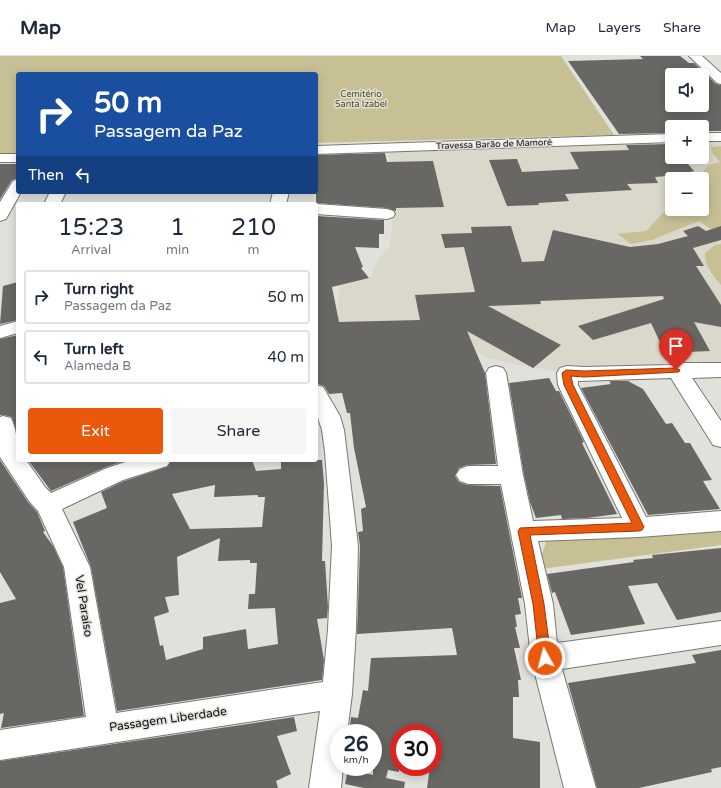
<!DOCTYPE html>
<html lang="en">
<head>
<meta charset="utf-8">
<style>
	body { margin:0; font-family:"Varela Round",sans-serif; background:#f6f6f7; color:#1f2937; height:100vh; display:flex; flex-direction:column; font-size:15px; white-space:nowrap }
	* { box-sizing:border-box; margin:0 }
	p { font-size:13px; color:#747a83 }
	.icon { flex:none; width:22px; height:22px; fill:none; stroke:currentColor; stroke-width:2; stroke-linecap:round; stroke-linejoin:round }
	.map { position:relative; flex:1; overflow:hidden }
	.sheet { position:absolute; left:16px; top:146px; width:302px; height:260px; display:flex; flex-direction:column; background:#fff; border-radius:4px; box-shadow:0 2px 10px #0003 }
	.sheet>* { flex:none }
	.banner { position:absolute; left:16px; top:16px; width:302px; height:122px; border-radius:4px; box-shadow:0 2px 10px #0003; background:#1a4fa0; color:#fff; overflow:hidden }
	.controls { position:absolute; left:665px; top:12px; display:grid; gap:8px }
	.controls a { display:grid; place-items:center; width:44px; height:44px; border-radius:4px; background:#fff; box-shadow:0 2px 10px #0003; font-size:20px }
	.speed { position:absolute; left:330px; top:668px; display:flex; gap:8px; font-size:20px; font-weight:700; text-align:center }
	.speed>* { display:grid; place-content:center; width:52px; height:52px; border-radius:50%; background:#fff; box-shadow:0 2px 10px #0003; line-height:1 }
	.speed small { font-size:10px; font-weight:400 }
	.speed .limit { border:6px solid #d22; background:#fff; color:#111 }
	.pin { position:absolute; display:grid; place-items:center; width:34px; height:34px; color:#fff; margin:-41px -17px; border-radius:50% 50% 50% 0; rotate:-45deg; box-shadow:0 0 4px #0007 }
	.pin .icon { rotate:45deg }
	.me { position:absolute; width:44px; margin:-22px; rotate:353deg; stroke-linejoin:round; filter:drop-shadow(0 0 3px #0008) }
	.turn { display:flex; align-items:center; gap:14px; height:84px; padding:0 12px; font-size:18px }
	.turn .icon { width:52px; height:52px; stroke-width:2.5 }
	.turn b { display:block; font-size:28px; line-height:34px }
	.then { display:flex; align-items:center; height:38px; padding:0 12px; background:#0003; gap:8px; font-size:15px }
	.eta { display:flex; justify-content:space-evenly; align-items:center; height:68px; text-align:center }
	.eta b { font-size:24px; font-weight:600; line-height:28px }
	.button { display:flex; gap:8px; margin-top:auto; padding:8px 12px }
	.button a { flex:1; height:46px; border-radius:4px; background:#ea580c; color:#fff; font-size:16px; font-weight:600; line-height:46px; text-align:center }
	.button a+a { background:#f6f6f7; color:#1f2937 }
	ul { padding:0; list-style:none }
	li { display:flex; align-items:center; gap:12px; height:54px; margin:0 8px 6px; padding:0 4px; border:2px solid #e0e1e3; border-radius:4px }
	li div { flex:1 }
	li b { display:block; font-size:15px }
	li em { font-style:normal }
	header { display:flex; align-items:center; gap:24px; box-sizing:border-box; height:56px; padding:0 20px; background:#fff; border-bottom:1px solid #e0e1e3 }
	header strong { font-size:19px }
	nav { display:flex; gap:22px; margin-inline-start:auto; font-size:14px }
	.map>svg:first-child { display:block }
	.built { fill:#dad7cb; fill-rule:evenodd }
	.green { fill:#c8c095 }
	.building { fill:#686763; fill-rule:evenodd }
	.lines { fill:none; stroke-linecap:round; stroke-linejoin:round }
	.minor-casing { stroke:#787873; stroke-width:2 }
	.minor { fill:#fff; fill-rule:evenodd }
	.route { fill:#ea580c; stroke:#983908 }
	.labels { text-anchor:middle; stroke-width:3; stroke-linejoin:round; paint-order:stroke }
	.far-park-label { font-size:9px; fill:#4f4614; stroke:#e1e1dc }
	.far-street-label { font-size:9px; fill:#141412; stroke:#e1e1dc }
	.near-street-label { font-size:12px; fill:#141412; stroke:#e1e1dc }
</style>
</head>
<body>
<header>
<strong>Map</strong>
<nav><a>Map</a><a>Layers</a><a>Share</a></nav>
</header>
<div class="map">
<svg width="721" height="732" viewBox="0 0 721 732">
	<rect width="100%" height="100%" fill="#e1e1dc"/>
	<!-- built -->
	<path class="built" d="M702 86H721V314L567 317 518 309 485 301 471 290 337 292 339 230 371 222 377 205 390 190 393 157 374 155 370 130 393 129 388 96 672 87V101H702ZM672 123H702V153H672Z"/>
	<!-- green -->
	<g class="green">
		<polygon points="0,0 561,0 614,79 316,87 316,18 18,18 18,98 0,98"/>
		<polygon points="721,90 721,180 699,165 652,184 631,188 618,178 646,175 672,148 672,153 702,153 702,123 696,123 709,109 720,106 713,98 711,91"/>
		<path d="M721 188V229C713 219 704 210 705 197L715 189Z"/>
		<polygon points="721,470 721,489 541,513 541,501 547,483"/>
	</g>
	<!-- building -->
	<g class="building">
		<path d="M640 0H680L689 7H694L716 28 721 29V75H702V71H672V77L619 78 568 5 643 3ZM672 19H702V49H672Z"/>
		<polygon points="672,88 672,101 682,101 694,115 679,119 655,121 658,127 627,128 632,134 565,138 569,145 538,147 539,149 507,150 489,104 517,103 522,116 579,113 570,96 629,94 626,89"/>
		<polygon points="385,97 387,106 433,105 444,151 396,152 396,155 395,155 387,152 316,147 316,99"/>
		<polygon points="0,108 18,108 18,122 12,124 0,143"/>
		<polygon points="316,160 384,164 384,178 379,178 379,192 355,191 363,211 361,212 369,222 332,231 339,266 420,264 415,239 475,236 464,191 445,192 441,178 472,177 471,171 511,170 522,206 544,205 553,174 630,191 658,188 688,180 683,175 698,170 706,175 721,170 721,184 693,192 704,210 696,210 721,249 721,271 694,266 710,295 665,297 651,267 593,284 578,270 664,243 663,240 540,245 541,248 488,250 561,289 533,312 467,275 485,317 496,408 467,409 459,412 455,420 459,426 467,429 500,430 522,542 518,542 521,558 515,559 517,571 515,571 520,592 514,592 521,624 518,624 519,641 513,641 513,682 540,686 540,732 427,732 430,711 433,711 433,677 399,677 399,716 388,714 386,722 405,726 404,732 364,732 345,728 348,713 373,719 373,677 349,677 351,661 358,662 363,634 368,635 371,602 457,599 452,572 357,578 360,490 358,476 363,475 361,453 366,451 354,392 350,357 347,357 342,337 329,338 324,330 318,328 316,290"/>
		<polygon points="18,226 18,264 0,268 3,230"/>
		<polygon points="18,279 18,381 12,361 3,359 0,359 0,283"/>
		<polygon points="549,322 556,335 559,335 584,386 582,387 617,458 587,462 562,463 561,459 536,462 530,446 524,419 509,327"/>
		<polygon points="612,325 628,325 643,333 666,368 672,367 685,387 690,387 712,424 703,425 720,453 648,459 581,332 611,328 609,326"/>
		<polygon points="0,404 28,446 37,456 45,475 43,476 53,490 63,511 84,660 1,672 4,657 0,658 0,547 16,543 0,516"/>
		<polygon points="28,404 127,404 106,411 51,435"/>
		<path d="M172 404H252L256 415 281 413V404H322L324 427 322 505H325L328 551 327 562 317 563 324 604 322 624 117 655 91 511 73 466 107 452 101 436 124 425 167 411ZM215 429 214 441 258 439V441H265L262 471 190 473 172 438ZM220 482 218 505 250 504V507H257L255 538H249L248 553 275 552 278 588 248 593 246 573 203 581V593L166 604 163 589 160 590 154 561 169 556 165 541 179 539 177 501Z"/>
		<polygon points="721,492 721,556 677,564 657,527 628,530 645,568 571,579 555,536 552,537 547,518 634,506 633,504 653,502 652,499"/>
		<polygon points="721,594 721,711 711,713 712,716 639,732 597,732 568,627 696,607 692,599"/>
		<polygon points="294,661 297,675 277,680 291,718 276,725 278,732 0,732 0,705"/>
	</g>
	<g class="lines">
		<defs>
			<g id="minor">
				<polygon points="689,0 702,0 721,17 721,28 717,27"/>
				<rect x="702" y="77" width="19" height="8"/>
				<polygon points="672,78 672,86 316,98 316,90"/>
				<rect x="0" y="98" width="18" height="8"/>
				<polygon points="18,123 18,136 21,136 6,163 0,165 0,146 13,125"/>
				<polygon points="50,136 66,136 60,148 44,148"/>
				<polygon points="273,136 289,136 286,148 270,148"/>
				<polygon points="316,148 387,153 393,155 395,158 393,161 387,163 316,158"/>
				<polygon points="18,265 18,277 0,282 0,270"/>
				<polygon points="676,307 721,307 721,321 692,322 721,365 721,391 713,389 671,322 578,325 578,329 646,461 721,455 721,475 639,481 538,485 553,548 557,587 721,565 721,589 562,613 596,732 564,732 531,602 525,548 501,428 468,428 460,425 456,419 460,413 468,410 498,410 486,317 489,312 496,310 503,312 506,317 523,419 533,465 622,462 558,329 557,317 560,312 567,310 584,311 671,309"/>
				<path d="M316 329 323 331 340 360 344 374 358 490 356 573 352 638 347 677H339V711H343L341 732H309L320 655 0 704V674L86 661 64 511 38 455 29 445 0 401V361L3 360 11 362C17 374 18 391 18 404H26L45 431 51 437 107 412 132 404H171L167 410 123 424 62 453 90 511 116 657 323 626 328 573 332 490 325 396 322 374 316 356Z"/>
			</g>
		</defs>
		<!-- minor casing -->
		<use href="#minor" class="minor-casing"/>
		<!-- minor -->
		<use href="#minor" class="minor"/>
	</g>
	<!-- route -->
	<polygon class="route" points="676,312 680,314 679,316 584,321 571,320 573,329 644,471 642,474 639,475 530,479 544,548 551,602 549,606 545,608 541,606 539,602 533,548 518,475 520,472 632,467 564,329 562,317 566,314 584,315"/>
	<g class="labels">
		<!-- far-park labels -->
		<g class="far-park-label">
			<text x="361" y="41">Cemitério<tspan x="361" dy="10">Santa Izabel</tspan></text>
		</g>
		<!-- far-street labels -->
		<g class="far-street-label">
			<text transform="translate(494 88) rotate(-2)" y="3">Travessa Barão de Mamoré</text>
		</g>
		<!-- near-street labels -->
		<g class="near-street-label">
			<text transform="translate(84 550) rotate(81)" y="4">Vel Paraíso</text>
			<text transform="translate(168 663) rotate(-8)" y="4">Passagem Liberdade</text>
		</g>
	</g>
</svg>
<div class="controls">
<a><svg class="icon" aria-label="sound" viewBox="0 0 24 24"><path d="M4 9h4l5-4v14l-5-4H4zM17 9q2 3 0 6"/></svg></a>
<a>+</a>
<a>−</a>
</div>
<div class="speed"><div>26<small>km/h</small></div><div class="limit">30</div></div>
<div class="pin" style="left:676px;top:314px;background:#d93025"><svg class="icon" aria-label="arrive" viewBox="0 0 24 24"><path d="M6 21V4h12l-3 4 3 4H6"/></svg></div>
<svg class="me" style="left:545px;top:602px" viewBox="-20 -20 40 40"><circle r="17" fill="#ea580c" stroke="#fff" stroke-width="3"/><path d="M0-11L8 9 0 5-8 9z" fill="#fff"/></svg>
<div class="banner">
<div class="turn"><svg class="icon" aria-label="right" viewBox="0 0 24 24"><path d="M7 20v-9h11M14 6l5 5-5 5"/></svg><div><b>50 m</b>Passagem da Paz</div></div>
<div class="then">Then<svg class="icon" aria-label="left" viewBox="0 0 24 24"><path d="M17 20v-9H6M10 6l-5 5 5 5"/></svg></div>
</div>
<section class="sheet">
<div class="eta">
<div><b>15:23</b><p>Arrival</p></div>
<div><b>1</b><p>min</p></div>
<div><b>210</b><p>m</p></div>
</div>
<ul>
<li><svg class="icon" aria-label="right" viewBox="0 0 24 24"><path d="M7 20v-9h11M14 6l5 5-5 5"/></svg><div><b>Turn right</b><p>Passagem da Paz</p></div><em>50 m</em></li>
<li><svg class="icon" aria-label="left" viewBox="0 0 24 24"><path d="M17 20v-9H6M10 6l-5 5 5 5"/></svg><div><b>Turn left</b><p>Alameda B</p></div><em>40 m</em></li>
</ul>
<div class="button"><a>Exit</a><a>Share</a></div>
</section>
</div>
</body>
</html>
